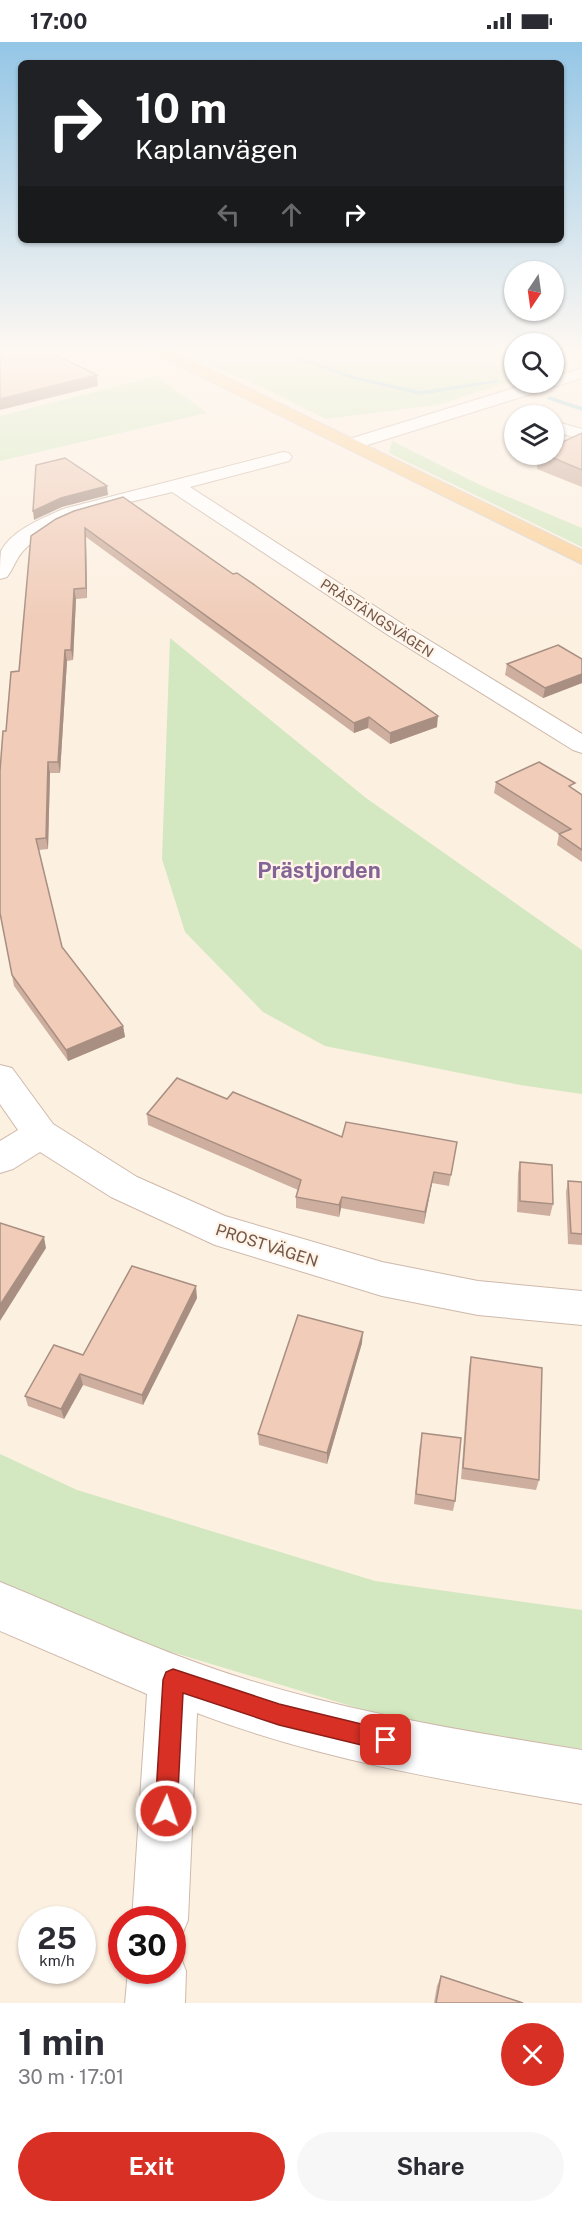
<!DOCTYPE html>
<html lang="en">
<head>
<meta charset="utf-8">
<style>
	body { margin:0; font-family:"Public Sans",sans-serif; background:#f7f7f7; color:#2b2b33; height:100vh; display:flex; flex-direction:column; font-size:22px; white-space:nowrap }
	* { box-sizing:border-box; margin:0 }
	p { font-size:20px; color:#7c7c81 }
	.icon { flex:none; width:33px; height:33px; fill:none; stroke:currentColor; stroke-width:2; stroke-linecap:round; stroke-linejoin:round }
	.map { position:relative; height:1961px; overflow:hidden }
	.sheet { display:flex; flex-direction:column; background:#fff; flex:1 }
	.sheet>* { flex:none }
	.guide { position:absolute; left:18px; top:18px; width:546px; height:183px; border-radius:9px; box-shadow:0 2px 4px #0004; background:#202124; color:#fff; overflow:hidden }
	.needle { width:39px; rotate:193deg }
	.fabs { position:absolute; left:504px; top:219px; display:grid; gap:12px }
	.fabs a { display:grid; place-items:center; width:60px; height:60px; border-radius:50%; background:#fff; box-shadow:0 2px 4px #0004; font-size:30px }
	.speed { position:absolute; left:18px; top:1864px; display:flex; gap:12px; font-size:30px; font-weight:700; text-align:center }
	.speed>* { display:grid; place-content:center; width:78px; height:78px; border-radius:50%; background:#fff; box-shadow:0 2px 4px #0004; line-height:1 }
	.speed small { font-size:15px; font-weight:400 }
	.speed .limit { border:9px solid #d22; background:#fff; color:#111 }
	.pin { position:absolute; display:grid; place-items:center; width:51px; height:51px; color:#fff; margin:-26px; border-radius:12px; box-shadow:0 3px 9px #0006 }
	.me { position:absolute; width:66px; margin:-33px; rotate:3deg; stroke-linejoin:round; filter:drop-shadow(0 0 4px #0008) }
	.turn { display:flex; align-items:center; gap:21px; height:126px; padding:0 18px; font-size:27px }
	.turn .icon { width:78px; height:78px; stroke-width:2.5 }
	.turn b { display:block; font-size:42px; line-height:51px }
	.lanes { display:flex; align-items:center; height:57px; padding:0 18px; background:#0003; justify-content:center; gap:30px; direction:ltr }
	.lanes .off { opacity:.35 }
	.round { display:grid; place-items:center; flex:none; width:63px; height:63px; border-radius:32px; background:#f7f7f7 }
	.head { display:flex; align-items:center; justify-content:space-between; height:102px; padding:0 18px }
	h1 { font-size:36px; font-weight:700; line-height:45px }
	.primary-button { display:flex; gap:12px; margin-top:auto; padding:12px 18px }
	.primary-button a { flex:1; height:69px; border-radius:36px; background:#d93025; color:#fff; font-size:24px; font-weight:700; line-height:69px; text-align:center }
	.primary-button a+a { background:#f7f7f7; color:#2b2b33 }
	.status { display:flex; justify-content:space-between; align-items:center; height:42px; padding:0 30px; background:#fff; direction:ltr }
	.status svg { height:16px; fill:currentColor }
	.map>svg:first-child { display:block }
	.green { fill:#d3e8c0 }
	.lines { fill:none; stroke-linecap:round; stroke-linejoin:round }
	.stream { fill:#9dd0d6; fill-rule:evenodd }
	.minor-casing { stroke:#ceb9ab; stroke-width:2 }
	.major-casing { stroke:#dad3d0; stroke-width:2 }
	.minor { fill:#fff; fill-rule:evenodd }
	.major { fill:#fad19a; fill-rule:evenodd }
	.wall { fill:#ceaf9f }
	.shaded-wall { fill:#a88f82 }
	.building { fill:#f0ccb9; stroke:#a88f82; stroke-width:1.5 }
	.route { fill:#d93025; stroke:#8d1f18; stroke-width:1.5 }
	.labels { text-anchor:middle; stroke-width:4.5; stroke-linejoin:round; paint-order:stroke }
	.far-street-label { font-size:14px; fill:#725549; stroke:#fff4e7 }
	.street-label { font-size:16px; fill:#725549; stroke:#fff4e7 }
	.district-label { font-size:22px; font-weight:bold; fill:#826496; stroke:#fff4e7 }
</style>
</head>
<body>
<div class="status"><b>17:00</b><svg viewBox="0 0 49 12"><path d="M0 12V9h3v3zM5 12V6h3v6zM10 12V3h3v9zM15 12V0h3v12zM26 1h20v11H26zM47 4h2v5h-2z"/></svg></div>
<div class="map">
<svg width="582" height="1961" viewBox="0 0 582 1961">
	<rect width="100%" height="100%" fill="#fcf0e1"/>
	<!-- green -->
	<g class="green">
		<polygon points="177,308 413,308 437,312 471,310 514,335 514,338 438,363 326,377 262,345"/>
		<polygon points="157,334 207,371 0,419 0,374"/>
		<polygon points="392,399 480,443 582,486 582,505 389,411"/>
		<polygon points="170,596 366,756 582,908 582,1052 520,1043 325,1004 263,970 185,890 162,817"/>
		<polygon points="0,1412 77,1448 375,1539 582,1568 582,1707 394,1677 115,1593 0,1547"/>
	</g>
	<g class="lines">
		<!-- stream -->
		<g class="stream">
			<polygon points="290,308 296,308 302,316 357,335 421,349 496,338 499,340 421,353 353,337 298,318"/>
			<polygon points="549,354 582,365 582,369 547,357"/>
		</g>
		<defs>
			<g id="minor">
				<polygon points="582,326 582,336 560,343 358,406 346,406 343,402 346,398 533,340 554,340 554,335"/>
				<polygon points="554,379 582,387 582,398 554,389"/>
				<path d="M283 410 289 411 292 415 289 419 190 445 404 583 582 692V711L573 708 388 593 172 450C123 463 61 470 24 508 16 516 14 526 7 535L0 537C0 529 0 517 1 509 12 488 43 476 63 467Z"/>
				<polygon points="0,1023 12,1026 53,1082 137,1135 225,1174 382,1220 478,1239 582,1249 582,1283 478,1273 382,1254 215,1203 111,1155 40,1110 13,1127 0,1131 0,1099 18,1088 0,1062"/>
				<path d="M0 1540C81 1573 161 1611 245 1637 354 1671 469 1690 582 1708V1762C452 1740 320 1718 197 1671L188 1878 180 1898 172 1901V1878H132L147 1652 0 1589Z"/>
				<polygon points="172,1906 178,1908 186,1929 185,1961 125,1961 128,1929 172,1929"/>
			</g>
			<polygon id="major" points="150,308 170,308 582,508 582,522 153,311"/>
		</defs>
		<!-- minor casing -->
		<use href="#minor" class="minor-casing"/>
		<!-- major casing -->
		<use href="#major" class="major-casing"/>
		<!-- minor -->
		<use href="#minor" class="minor"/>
		<!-- major -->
		<use href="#major" class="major"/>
	</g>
	<!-- wall -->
	<g class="wall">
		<polygon points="582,391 582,445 537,427 539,412 554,412"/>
		<polygon points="74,469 437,685 390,702 368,686 354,691 86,495 87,556 76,557 73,618 67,619 60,731 50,731 48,807 39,808 62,905 123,984 125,995 68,1019 14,944 0,871 6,689 19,629"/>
		<polygon points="582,617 582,641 543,656 505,633 507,622"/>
		<polygon points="496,740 574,747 582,753 582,820 557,803 559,792 494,751"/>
		<polygon points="227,1057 342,1095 455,1111 449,1144 432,1141 424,1182 341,1166 339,1175 296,1166 296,1155 298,1148 148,1083 147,1072"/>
		<polygon points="520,1120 553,1162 550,1174 517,1170 518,1131"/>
		<polygon points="568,1139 582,1140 582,1203 568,1202 566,1150"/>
		<polygon points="197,1256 143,1363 83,1343 64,1377 28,1364 25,1354 83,1313"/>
		<polygon points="362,1301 327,1422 259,1403 258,1392"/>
		<polygon points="471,1315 539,1438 536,1448 461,1437 469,1326"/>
		<polygon points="420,1401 455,1459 453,1469 414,1462"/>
		<polygon points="441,1934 523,1961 434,1961 437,1944"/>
	</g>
	<!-- shaded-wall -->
	<g class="shaded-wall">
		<polygon points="97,333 98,344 0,368 0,357"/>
		<polygon points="107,444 108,453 62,465 34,478 33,469 61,456"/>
		<polygon points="85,486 86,495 87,556 86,546"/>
		<polygon points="74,547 76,557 73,618 71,608"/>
		<polygon points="65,608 67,619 60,731 58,720"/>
		<polygon points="582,632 582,641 543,656 545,646"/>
		<polygon points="438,674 437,685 390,702 390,691"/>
		<polygon points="369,675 368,686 354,691 354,681"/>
		<polygon points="48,720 50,731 48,807 46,796"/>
		<polygon points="123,984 125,995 68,1019 66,1008"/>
		<polygon points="434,1130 432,1141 424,1182 425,1170"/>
		<polygon points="342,1155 341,1166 339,1175 339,1163"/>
		<polygon points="44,1195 46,1206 0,1279 0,1263"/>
		<polygon points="196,1244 197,1256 143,1363 142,1353"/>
		<polygon points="363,1290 362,1301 327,1422 327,1411"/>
		<polygon points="80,1332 83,1343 64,1377 61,1367"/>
	</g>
	<!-- building -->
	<g class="building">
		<polygon points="0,308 48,308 52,311 97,333 0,357"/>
		<polygon points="582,391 582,428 544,412 554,412 554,404"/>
		<polygon points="65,416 107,444 61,456 33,469 36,423"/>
		<polygon points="123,455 233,532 237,531 256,544 438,674 390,691 369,675 354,681 85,486 86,546 74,547 71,608 65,608 58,720 48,720 46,796 36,797 62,905 123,984 66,1008 12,933 0,871 0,729 3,689 6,689 11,630 19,629 31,494 56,477 74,469"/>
		<polygon points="558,603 582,617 582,632 545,646 507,622"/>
		<polygon points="539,720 575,741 569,744 582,753 582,808 559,792 571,787 496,740"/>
		<polygon points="177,1036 227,1057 233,1050 342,1095 346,1080 457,1100 451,1133 434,1130 425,1170 342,1155 339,1163 296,1155 301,1138 147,1072"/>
		<polygon points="520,1120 552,1123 553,1162 520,1159"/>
		<polygon points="568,1139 582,1140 582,1192 571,1191"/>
		<polygon points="0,1181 44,1195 0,1263"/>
		<polygon points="132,1224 196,1244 142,1353 80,1332 61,1367 25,1354 54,1303 83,1313"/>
		<polygon points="298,1273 363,1290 327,1411 258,1392"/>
		<polygon points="471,1315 542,1326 539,1438 463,1426"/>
		<polygon points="422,1391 461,1396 455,1459 416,1452"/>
		<polygon points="441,1934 523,1961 436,1961"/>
	</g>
	<!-- sky -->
	<linearGradient id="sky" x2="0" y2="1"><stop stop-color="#94c6e6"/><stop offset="0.53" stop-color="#fef8f2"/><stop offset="1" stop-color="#fef8f2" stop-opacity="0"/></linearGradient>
	<rect width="582" height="582" fill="url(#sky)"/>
	<!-- route -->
	<polygon class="route" points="173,1627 279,1662 386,1688 393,1691 396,1698 393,1706 386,1709 279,1683 183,1651 177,1769 174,1777 166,1780 158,1777 155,1769 163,1638 166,1630"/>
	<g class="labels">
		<!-- far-street labels -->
		<g class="far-street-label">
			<text transform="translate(377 576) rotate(33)" y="5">PRÄSTÄNGSVÄGEN</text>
		</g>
		<!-- street labels -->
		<g class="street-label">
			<text transform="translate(267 1203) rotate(18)" y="6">PROSTVÄGEN</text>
		</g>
		<!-- district labels -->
		<g class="district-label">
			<text x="319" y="836">Prästjorden</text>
		</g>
	</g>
</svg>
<div class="fabs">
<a><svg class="needle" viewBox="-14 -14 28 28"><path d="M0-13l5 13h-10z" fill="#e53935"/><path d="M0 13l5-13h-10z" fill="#7c7c81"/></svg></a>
<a><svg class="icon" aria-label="search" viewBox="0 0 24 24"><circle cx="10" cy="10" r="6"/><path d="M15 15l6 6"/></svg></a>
<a><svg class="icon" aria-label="layers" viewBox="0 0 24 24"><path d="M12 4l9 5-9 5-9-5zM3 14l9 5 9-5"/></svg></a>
</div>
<div class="speed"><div>25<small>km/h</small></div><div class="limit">30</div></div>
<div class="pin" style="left:386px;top:1698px;background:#d93025"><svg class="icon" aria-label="arrive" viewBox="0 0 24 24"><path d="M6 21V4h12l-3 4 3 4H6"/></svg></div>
<svg class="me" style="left:166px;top:1769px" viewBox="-20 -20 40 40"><circle r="17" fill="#d93025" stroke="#fff" stroke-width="3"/><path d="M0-11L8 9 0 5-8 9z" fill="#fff"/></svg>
<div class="guide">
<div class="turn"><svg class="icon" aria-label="right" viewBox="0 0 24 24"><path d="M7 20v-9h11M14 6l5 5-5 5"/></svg><div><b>10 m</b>Kaplanvägen</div></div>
<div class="lanes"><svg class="icon off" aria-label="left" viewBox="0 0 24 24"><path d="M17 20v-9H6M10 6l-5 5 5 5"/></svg><svg class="icon off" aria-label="ahead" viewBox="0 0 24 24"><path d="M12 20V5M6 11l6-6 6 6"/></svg><svg class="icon" aria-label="right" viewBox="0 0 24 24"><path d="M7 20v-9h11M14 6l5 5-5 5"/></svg></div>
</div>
</div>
<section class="sheet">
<div class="head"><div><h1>1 min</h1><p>30 m · 17:01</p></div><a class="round" style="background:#d93025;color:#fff"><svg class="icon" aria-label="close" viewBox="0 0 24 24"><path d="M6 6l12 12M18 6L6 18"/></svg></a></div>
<div class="primary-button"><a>Exit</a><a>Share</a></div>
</section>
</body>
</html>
